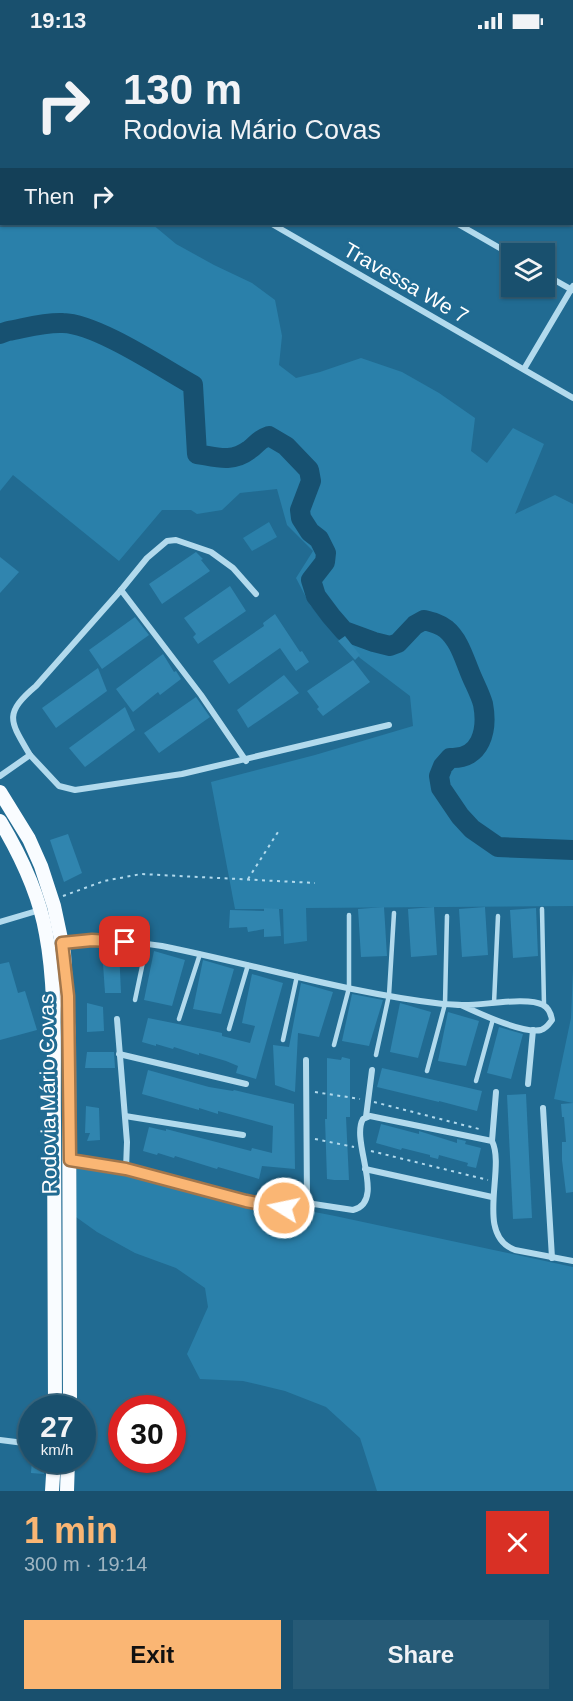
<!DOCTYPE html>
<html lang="en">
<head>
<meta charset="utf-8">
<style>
	body { margin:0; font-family:Arial,sans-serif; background:#265a76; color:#f1f3f6; height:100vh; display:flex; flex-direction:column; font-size:22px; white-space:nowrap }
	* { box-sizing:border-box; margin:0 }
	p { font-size:20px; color:#9fb5c2 }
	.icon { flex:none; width:33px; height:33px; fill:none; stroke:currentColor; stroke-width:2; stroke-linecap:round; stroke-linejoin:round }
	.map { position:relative; height:1449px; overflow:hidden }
	.panel { display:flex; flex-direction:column; background:#19506e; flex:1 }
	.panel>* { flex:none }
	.top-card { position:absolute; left:0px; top:0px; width:573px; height:183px; box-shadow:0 2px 4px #0004,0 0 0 2px #376781; background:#19506e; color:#f1f3f6; overflow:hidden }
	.controls { position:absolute; left:501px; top:201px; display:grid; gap:12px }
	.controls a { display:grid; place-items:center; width:54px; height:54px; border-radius:0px; background:#19506e; box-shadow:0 2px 4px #0004,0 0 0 2px #376781; font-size:30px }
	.speed { position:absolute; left:18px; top:1353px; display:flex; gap:12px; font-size:30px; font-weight:700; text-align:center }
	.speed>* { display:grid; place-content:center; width:78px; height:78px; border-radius:50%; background:#19506e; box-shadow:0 2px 4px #0004,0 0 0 2px #376781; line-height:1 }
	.speed small { font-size:15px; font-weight:400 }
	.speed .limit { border:9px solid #d22; background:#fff; color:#111 }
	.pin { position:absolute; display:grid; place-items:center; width:51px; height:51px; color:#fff; margin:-26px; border-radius:12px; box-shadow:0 3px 9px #0006 }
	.me { position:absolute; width:66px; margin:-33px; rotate:280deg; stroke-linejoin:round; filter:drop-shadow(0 0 4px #0008) }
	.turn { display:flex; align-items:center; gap:21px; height:126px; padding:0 24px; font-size:27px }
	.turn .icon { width:78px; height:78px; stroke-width:2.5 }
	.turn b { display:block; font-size:42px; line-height:51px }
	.then { display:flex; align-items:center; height:57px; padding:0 24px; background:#0003; gap:12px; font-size:22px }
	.round { display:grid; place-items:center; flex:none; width:63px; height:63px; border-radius:0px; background:#265a76 }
	.headline { display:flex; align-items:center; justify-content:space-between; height:102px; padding:0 24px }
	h1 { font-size:36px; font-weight:600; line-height:45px; color:#fab674 }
	.action { display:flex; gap:12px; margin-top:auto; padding:12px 24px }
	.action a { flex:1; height:69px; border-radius:0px; background:#fab674; color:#111; font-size:24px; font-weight:600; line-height:69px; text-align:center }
	.action a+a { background:#265a76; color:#f1f3f6 }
	.status { display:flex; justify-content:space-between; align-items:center; height:42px; padding:0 30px; background:#19506e; direction:ltr }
	.status svg { height:16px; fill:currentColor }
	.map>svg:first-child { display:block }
	.green { fill:#2a80aa }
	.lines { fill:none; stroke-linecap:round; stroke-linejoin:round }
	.river { stroke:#175171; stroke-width:20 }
	.building { fill:#3085af }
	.path { stroke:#b2daed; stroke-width:2; stroke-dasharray:3 4.5; stroke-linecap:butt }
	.service { stroke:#b2daed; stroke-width:4.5 }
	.minor { stroke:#b2daed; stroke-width:6 }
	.primary { stroke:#f9fcff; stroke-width:14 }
	.route-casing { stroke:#a2764b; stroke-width:15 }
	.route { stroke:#fab674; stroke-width:10 }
	.labels { text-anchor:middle; stroke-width:6; stroke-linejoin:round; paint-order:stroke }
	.street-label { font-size:21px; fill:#fff; stroke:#216b92 }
</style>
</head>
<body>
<div class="status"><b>19:13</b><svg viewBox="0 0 49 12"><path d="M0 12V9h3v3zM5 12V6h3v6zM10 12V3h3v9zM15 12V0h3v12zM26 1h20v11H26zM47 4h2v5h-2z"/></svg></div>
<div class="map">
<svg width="573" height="1449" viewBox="0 0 573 1449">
	<rect width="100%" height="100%" fill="#216b92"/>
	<!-- green -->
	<g class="green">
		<polygon points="0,112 2,182 84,182 86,184 88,182 152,182 176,202 214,223 252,241 275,258 282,294 279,323 296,336 320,330 361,316 402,330 439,351 475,376 471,409 487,421 513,386 544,402 515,472 555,453 573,462 573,864 306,866 307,899 284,902 283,867 235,867 211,740 315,713 413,684 410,654 360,616 310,563 296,536 313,509 287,483 277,447 240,451 222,468 197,472 191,468 162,468 119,519 13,433 0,449"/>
		<polygon points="269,480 277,495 252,509 243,496"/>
		<polygon points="573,928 573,1061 554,1057 571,976"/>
		<polygon points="77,1124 335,1174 573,1225 573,1449 377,1449 360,1396 326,1365 285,1349 243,1339 200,1337 187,1312 208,1265 205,1246 176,1226 135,1211 97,1190 76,1175"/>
	</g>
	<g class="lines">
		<!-- river -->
		<path class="river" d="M0 292 8 289C25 286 45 280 63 281 97 282 161 325 193 343L197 412C216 415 232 421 249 408 258 402 257 398 269 394L286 404 309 428 311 439 300 468 301 476 310 490 319 497 326 511 325 520 311 538 316 554 331 574 344 589 374 600 390 604 398 601 415 583 424 578C432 580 440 582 446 587 458 597 463 613 469 628 473 639 480 651 483 662 488 688 481 718 450 716L443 724 439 734 441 746 460 774 472 787 498 805 573 808"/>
	</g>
	<!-- building -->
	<g class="building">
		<polygon points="196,510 203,517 201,518 210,529 162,562 149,542"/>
		<polygon points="0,515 19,530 0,551"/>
		<polygon points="230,544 246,569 198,602 193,595 196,592 184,576"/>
		<polygon points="275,572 300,610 302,609 309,620 296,629 280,606 229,642 213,619 264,584 263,581"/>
		<polygon points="135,575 149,593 102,627 89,608"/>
		<polygon points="345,594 360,613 355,618 338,599"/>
		<polygon points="163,612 174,630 176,629 181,637 160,653 158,650 133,670 116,647"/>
		<polygon points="353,618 370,640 323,674 317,667 319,665 307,649"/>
		<polygon points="98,626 107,649 56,686 42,666"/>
		<polygon points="284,633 299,651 248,686 237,668"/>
		<polygon points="196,655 210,675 159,711 144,691"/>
		<polygon points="125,665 135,688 85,725 69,706"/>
		<polygon points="68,792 82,831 64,840 50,798"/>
		<polygon points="384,865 387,914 361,915 358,867"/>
		<polygon points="434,865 437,913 411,915 408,867"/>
		<polygon points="485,865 488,913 462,915 459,867"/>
		<polygon points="264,866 279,867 281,894 264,895 264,887 248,890 247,885 229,886 230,868 264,869"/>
		<polygon points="536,866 538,914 513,916 510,868"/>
		<polygon points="102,907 119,907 121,951 105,951"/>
		<polygon points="154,909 185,918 172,964 144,958"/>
		<polygon points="203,918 234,927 221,972 193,967"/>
		<polygon points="9,920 18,951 25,949 37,988 0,998 0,922"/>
		<polygon points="252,932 283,941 256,1037 236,1031 238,1024 226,1019 199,1011 199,1013 174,1005 173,1007 156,1002 156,1004 142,1000 148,976 208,988 222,991 222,994 250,1001 255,984 242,981"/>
		<polygon points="301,941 333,950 319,995 298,991 295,1050 275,1043 273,1003 289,1005"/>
		<polygon points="352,952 383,958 369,1004 342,999"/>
		<polygon points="87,961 103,965 104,989 87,990"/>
		<polygon points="400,961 431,970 418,1016 390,1010"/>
		<polygon points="448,970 479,979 466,1024 438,1019"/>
		<polygon points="499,985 523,992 511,1037 487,1031"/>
		<polygon points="87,1010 114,1010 115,1026 85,1026"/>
		<polygon points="342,1015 350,1017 350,1075 346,1075 349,1138 334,1138 327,1137 325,1077 327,1077 327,1016 341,1018"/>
		<polygon points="382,1026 482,1049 477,1069 439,1059 439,1060 377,1045"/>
		<polygon points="148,1028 209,1045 233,1049 234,1048 294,1062 295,1127 262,1124 259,1137 218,1125 217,1127 175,1114 174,1116 158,1111 157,1113 143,1109 149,1085 166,1089 166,1087 251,1109 252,1106 272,1111 273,1084 218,1069 218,1072 199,1066 199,1068 142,1052"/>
		<polygon points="526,1052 532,1176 513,1177 507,1053"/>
		<polygon points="573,1061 573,1150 566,1151 562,1118 562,1100 566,1100 564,1075 562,1075 561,1062"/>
		<polygon points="86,1064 99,1066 100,1098 87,1099 90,1091 85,1091"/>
		<polygon points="381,1082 419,1092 419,1089 422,1090 457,1101 457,1097 466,1099 465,1102 481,1106 476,1126 467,1124 468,1121 439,1113 438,1117 430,1115 430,1113 402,1106 401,1108 376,1101"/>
		<polygon points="32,1418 45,1418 44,1432 31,1431"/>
	</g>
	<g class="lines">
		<!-- path -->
		<g class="path">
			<polyline points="248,837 278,790"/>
			<polyline points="63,854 104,839 141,832 315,841"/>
			<polyline points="315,1050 360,1057"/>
			<polyline points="374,1060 479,1087"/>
			<polyline points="315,1097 354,1105"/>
			<polyline points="371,1109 488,1138"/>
		</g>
		<!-- service -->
		<g class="service">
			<polyline points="542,867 544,963"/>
			<polyline points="135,958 147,901"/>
			<polyline points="494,961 498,874"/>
			<polyline points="179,977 200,912"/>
			<polyline points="229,987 248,923"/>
			<polyline points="283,998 297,934"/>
			<polyline points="334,1003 349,946 349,873"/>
			<polyline points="376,1013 389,953 394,871"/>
			<polyline points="427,1029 445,962 447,874"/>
			<polyline points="476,1039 493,977"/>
		</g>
		<!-- minor -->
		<g class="minor">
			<polyline points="142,0 144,2"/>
			<polyline points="324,0 327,2"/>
			<polyline points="500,0 503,2"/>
			<polyline points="14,2 15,0"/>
			<polyline points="361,2 362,0"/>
			<polyline points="0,23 2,23"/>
			<polyline points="572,41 573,42"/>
			<polyline points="572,143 573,144"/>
			<polyline points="272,182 573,356"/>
			<polyline points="458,182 512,213"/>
			<polyline points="544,232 572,248"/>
			<polyline points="524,327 573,244"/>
			<polyline points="121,548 201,653 246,719"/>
			<polyline points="30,713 59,744 75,748 182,732 389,683"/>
			<path d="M0 734 30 713C10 679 3 672 36 644L121 548 147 516 167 499 176 498 211 510 233 526 256 552"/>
			<polyline points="0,880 40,868"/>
			<path d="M62 901C96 898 129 899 162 904 256 923 348 951 443 962 449 962 456 963 462 963 481 964 527 954 543 963 549 966 551 972 552 978 549 982 547 986 541 988 524 992 478 971 461 963"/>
			<polyline points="117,977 127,1100 126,1127"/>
			<polyline points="119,1012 246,1042"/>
			<path d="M306 1018 307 1161 353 1168C387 1160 350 1099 363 1077L370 1074 492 1099C506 1127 474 1193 515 1208L573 1219"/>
			<polyline points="528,1042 533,988"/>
			<polyline points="543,1066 552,1216"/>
			<polyline points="125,1074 243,1093"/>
			<polyline points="366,1075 372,1028"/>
			<polyline points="492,1099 496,1050"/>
			<polyline points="70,1118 126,1127 265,1163 284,1166 307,1161"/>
			<polyline points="365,1127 492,1155"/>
			<polyline points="0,1398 32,1402"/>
		</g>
		<!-- primary -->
		<g class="primary">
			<polyline points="0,750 29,797 41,824 54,864 64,911 69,998 70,1366"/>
			<path d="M0 779C21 814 39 852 46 892 57 949 53 1020 54 1079 54 1175 55 1271 55 1366"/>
			<polyline points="52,1449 54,1418"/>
			<polyline points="67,1449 68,1418"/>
		</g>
	</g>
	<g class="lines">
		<defs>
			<polyline id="route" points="125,900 92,898 62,901 68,954 70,1118 126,1127 246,1159 284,1166"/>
		</defs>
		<!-- route casing -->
		<use href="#route" class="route-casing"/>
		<!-- route -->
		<use href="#route" class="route"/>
	</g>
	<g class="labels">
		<!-- street labels -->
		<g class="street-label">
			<text transform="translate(406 241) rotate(30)" y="7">Travessa We 7</text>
			<text transform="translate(48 1052) rotate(-91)" y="7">Rodovia Mário Covas</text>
		</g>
	</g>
</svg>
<div class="controls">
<a><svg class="icon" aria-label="layers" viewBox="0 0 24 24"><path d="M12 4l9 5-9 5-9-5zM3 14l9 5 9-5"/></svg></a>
</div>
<div class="speed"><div>27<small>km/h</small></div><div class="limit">30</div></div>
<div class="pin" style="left:125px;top:900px;background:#d93025"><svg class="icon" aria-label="arrive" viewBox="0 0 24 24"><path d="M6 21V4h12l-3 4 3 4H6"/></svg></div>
<svg class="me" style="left:284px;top:1166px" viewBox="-20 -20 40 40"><circle r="17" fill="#fab674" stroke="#fff" stroke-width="3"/><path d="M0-11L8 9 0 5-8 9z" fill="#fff"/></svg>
<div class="top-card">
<div class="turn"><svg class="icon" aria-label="right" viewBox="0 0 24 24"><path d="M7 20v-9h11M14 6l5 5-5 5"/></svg><div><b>130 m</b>Rodovia Mário Covas</div></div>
<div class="then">Then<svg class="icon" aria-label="right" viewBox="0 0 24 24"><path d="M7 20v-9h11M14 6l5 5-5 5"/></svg></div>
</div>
</div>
<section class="panel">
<div class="headline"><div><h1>1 min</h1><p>300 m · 19:14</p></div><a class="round" style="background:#d93025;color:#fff"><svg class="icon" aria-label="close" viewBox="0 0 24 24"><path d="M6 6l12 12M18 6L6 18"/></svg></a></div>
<div class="action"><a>Exit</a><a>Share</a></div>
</section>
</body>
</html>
